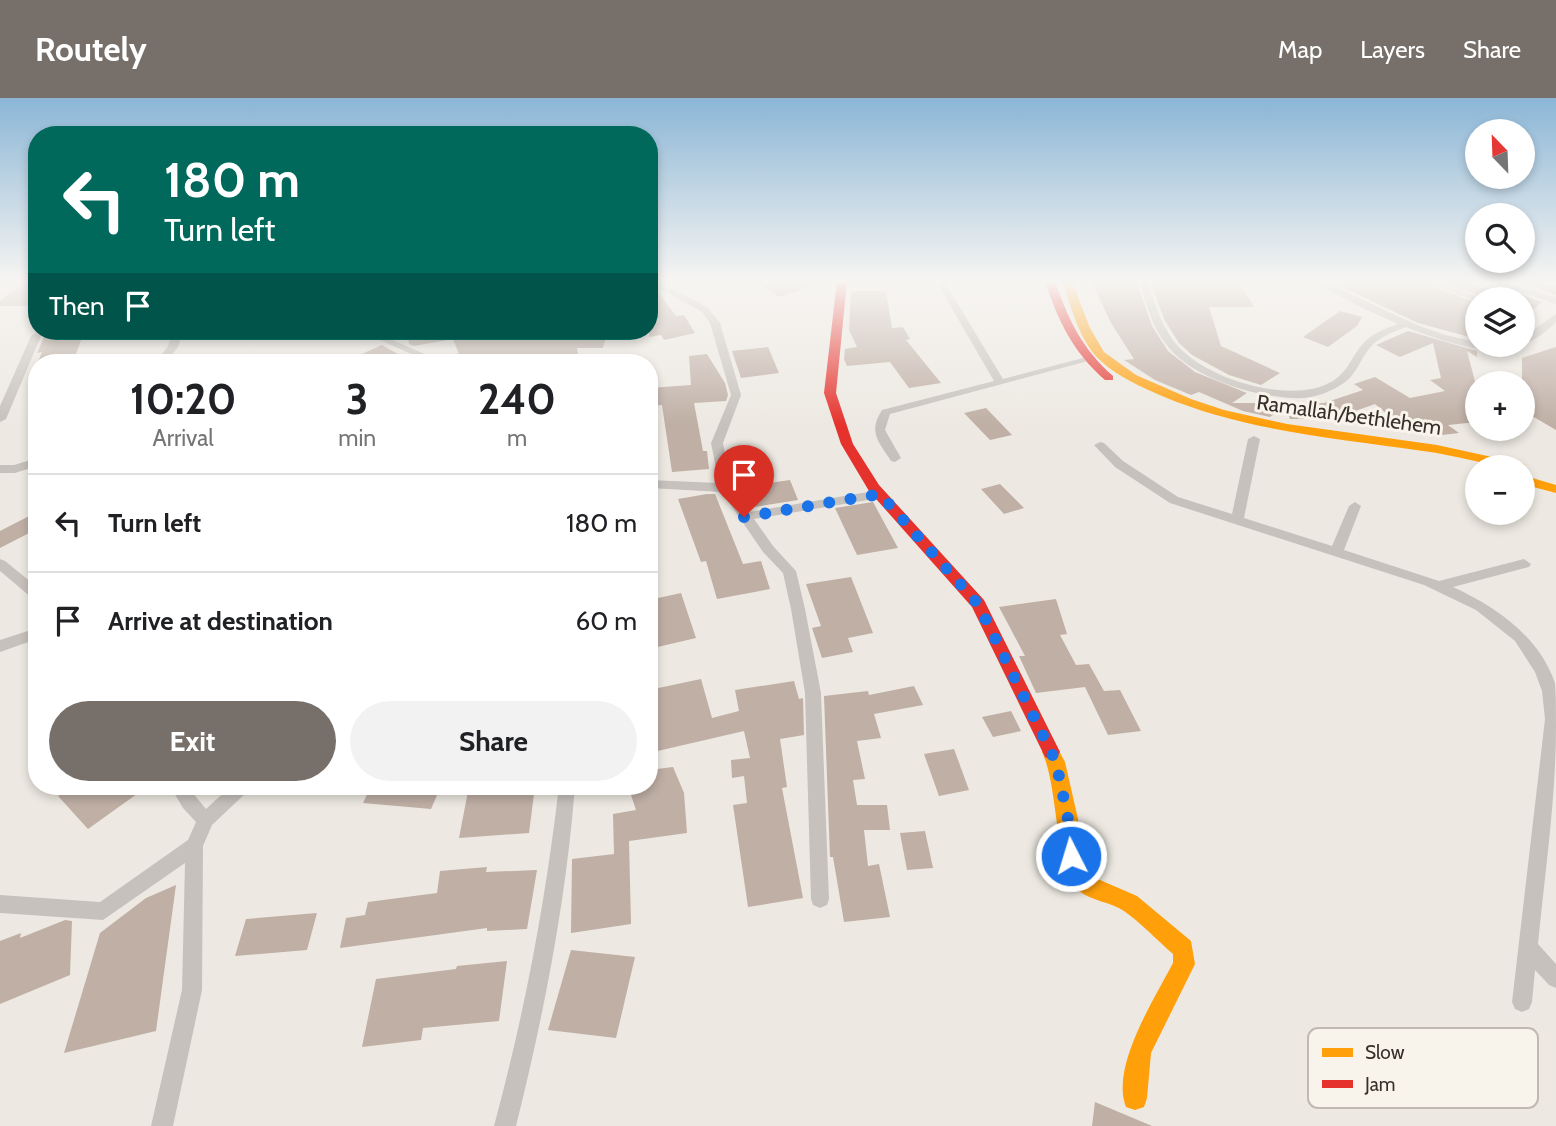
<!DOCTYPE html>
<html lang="en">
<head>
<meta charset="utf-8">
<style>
	body { margin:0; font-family:Cabin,sans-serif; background:#f2f2f2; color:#202124; height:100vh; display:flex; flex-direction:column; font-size:26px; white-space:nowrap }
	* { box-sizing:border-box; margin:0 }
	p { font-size:23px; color:#757577 }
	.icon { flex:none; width:38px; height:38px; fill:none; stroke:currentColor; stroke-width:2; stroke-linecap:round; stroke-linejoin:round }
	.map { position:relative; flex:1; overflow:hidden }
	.sheet { position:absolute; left:28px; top:256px; width:630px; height:441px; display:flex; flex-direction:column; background:#fff; border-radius:28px; box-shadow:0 4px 10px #0003 }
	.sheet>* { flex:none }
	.banner { position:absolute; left:28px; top:28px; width:630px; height:214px; border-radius:28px; box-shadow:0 4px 10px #0003; background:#00695c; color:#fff; overflow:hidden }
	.needle { width:46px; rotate:337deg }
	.buttons { position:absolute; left:1465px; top:21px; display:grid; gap:14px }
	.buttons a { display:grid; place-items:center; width:70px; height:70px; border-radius:50%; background:#fff; box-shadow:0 4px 10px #0003; font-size:35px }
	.pin { position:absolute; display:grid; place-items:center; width:60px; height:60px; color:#fff; margin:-72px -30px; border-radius:50% 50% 50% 0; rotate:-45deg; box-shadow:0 0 7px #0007 }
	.pin .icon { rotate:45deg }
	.me { position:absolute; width:77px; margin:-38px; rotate:355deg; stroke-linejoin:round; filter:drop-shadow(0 0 5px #0008) }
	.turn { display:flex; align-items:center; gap:24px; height:147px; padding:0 21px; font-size:32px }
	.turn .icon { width:91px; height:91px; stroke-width:2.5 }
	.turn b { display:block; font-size:49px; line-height:60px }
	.then { display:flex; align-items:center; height:66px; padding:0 21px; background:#0003; gap:14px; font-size:26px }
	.eta { display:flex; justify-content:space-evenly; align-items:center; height:119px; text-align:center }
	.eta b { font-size:42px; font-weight:800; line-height:49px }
	.button { display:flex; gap:14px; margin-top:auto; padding:14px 21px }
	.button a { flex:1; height:80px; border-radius:42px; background:#77706a; color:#fff; font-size:28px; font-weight:800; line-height:80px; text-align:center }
	.button a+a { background:#f2f2f2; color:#202124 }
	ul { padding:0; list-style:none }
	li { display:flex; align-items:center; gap:21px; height:98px; padding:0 21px; border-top:2px solid #e0e0e0 }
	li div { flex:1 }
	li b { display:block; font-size:26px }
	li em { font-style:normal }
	header { display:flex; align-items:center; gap:42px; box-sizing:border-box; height:98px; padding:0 35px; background:#77706a; color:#fff }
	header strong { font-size:33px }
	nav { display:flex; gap:38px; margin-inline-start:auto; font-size:24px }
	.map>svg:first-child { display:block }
	.building { fill:#bfafa5 }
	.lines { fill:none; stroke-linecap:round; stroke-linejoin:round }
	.street { fill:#c6c1bc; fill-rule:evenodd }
	.slow { fill:#ff9f0a; fill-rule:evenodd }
	.jam { fill:#e5322d; fill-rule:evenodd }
	.route { stroke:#1a73e8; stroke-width:12; stroke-dasharray:0 21.6 }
	.labels { text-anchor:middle; stroke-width:6; stroke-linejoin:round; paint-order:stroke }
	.far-street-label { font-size:21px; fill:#372f2a; stroke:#f9f4eb }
	.key { fill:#f9f4eb; stroke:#bfb9b1; stroke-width:2 }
	.key-label { font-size:19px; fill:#372f2a }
</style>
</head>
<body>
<header>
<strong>Routely</strong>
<nav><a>Map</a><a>Layers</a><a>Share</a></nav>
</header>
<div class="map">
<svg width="1556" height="1028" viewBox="0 0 1556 1028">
	<rect width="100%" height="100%" fill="#ede9e2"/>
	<!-- building -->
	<g class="building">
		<polygon points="24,183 37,183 37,208 0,208 0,203"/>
		<polygon points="757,183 818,183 818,186 779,199"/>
		<polygon points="1155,183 1238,183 1254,209 1209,209 1221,248 1280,275 1261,287 1229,277 1192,257 1179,245 1165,223 1151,186 1156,186"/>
		<polygon points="1329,183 1418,183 1477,205 1477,241 1418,225"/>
		<polygon points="1442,183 1457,183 1507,197 1506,201 1485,201"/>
		<polygon points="1519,183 1551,187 1556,189 1556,197"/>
		<polygon points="1092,185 1137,185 1152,228 1168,253 1195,274 1247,295 1232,305 1324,305 1363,292 1354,286 1375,279 1410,300 1445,293 1430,282 1441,280 1433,245 1400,259 1376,247 1408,233 1477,253 1477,259 1467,253 1477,291 1477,324 1448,327 1459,335 1433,338 1416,324 1399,326 1375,306 1344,317 1348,321 1290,321 1285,308 1270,319 1243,313 1199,294 1191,297 1155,282 1124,262 1134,261 1111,225"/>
		<polygon points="851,193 886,193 892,230 903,229 910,241 906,242 941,285 909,290 890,264 847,268 844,261 845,251 857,249 849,232"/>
		<polygon points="1514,194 1542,204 1522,220 1522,201 1511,201"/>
		<polygon points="649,195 659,195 676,218 684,217 695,235 664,242 661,237 649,239"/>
		<polygon points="1340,213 1362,219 1357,228 1328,249 1303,239"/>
		<polygon points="407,233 546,233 607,235 603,250 577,250 579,263 462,264 453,241 414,248 409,246"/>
		<polygon points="84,234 73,264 38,264 42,254 37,255 44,239"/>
		<polygon points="382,247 412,264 344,264"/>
		<polygon points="768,249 779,275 741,280 732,253"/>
		<polygon points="1556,249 1556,332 1522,312 1522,260"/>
		<polygon points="707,256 725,285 728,297 726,303 694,305 703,353 707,353 709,371 672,374 662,307 649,308 649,290 691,287 689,258"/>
		<polygon points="986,310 1012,337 990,342 964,315"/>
		<polygon points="790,382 798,402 755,409 748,388"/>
		<polygon points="1000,386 1024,410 1004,416 981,391"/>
		<polygon points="707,396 715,396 743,466 761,463 770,491 717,501 706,463 701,464 678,401"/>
		<polygon points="873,404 898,450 857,457 835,410"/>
		<polygon points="37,414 37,431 0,450 0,433"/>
		<polygon points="851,479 873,535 848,540 853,554 822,560 812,530 821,528 806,486"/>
		<polygon points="681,495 696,540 649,551 649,502"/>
		<polygon points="1056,501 1067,536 1060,537 1076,567 1089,566 1104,593 1120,592 1141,633 1108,637 1085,589 1036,595 1019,558 1025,558 999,509"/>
		<polygon points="701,581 712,620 739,613 735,592 794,583 799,601 803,600 804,637 780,641 787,689 782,690 803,800 748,809 733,707 747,705 744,678 732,680 731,662 750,660 744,633 649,655 649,592"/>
		<polygon points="914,588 923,607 874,616 881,640 857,643 865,681 853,682 857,707 887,707 890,732 864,732 868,768 879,766 890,819 844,824 833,759 830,759 824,598 868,593 869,597"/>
		<polygon points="1011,613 1021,633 993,639 982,619"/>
		<polygon points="954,651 969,692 939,698 924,656"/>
		<polygon points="673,669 684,695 687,735 629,743 631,826 571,835 572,761 614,756 613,716 636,712 628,688 649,688 649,672"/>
		<polygon points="74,688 148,688 88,731 58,698"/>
		<polygon points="371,688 441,688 431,711 363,705"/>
		<polygon points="469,688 535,688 529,735 459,740"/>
		<polygon points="925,733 933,770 907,772 900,735"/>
		<polygon points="487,769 486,774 537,772 527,831 487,833 487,830 340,850 346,820 365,817 368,804 437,795 440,773"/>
		<polygon points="176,787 156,933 64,955 100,835 146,800"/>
		<polygon points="317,815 307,852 235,858 246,821"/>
		<polygon points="65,822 72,823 70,877 0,906 0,843 21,835 20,840"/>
		<polygon points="571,852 635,859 616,940 548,932"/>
		<polygon points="507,863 499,923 423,930 421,942 362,949 376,881 456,871 457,868"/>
		<polygon points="1095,1004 1152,1028 1092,1028"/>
	</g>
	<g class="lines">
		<!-- street -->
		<g class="street">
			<polygon points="0,183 7,183 0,188"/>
			<path d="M936 183H944L1003 281 1087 259 1092 262 890 316 885 332 901 360 895 364 891 363C878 343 868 334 882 312L994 283Z"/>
			<path d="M1139 183H1147C1155 204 1161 229 1177 247 1206 281 1290 307 1331 284 1347 275 1350 262 1361 248 1370 236 1384 231 1398 226L1356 207 1312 183H1323L1417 227 1445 237 1477 244V247H1519C1495 263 1431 239 1406 229 1393 234 1378 239 1369 251 1358 265 1356 279 1339 288 1329 294 1316 299 1304 300 1264 302 1196 282 1170 251 1153 232 1146 206 1139 183Z"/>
			<polygon points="1421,183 1434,183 1483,201 1475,203"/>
			<polygon points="1491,183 1504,183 1556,200 1556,206"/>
			<polygon points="649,186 669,189 707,209 720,225 741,297 723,345 732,391 749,414 880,392 886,396 880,400 754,421 773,448 796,473 805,511 821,595 829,801 827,807 820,810 813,807 811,801 805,595 791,511 783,475 763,454 722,394 649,390 649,382 719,385 711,345 731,297 710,225 701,213 664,193 649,192"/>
			<path d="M1556 216V224C1546 234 1535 243 1521 247L1522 240Z"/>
			<polygon points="173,233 183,233 178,249 166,264 156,264 168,248"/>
			<polygon points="360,233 373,233 442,264 429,264"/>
			<polygon points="622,233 632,233 634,236 626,238"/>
			<polygon points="36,235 41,238 6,321 0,324 0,308 31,238"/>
			<path d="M1254 338 1260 341 1244 420 1332 448 1349 408 1355 404 1361 408 1344 452 1439 483 1524 461 1531 466 1529 469 1453 489C1496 509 1538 537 1555 585 1556 598 1556 615 1556 628 1556 701 1545 774 1538 846L1556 866V890L1549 887 1535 872 1532 904 1529 911 1522 914 1515 911 1512 904 1545 621 1542 593 1535 574 1515 543 1476 512 1424 487 1170 405 1115 369 1094 347 1100 344 1104 345 1123 363 1178 399 1232 416 1248 341Z"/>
			<polygon points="37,360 37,368 15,375 0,375 0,367 14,367"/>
			<polygon points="0,461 5,463 37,489 37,502 32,500 0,473"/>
			<polygon points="37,530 37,541 0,554 0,542"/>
			<polygon points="170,688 187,688 206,711 231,688 250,688 248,693 212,727 203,748 202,892 173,1028 151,1028 182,892 185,765 103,822 0,815 0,797 100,804 188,742 196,724 183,710"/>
			<path d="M559 688H575C566 803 544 916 516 1028H494C525 913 545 806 559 688Z"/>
		</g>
		<!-- slow -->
		<g class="slow">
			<path d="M1062 183H1072L1090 230 1104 254 1136 277 1191 301 1224 312 1287 326 1437 347 1524 366 1526 369 1522 372V369C1489 369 1456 357 1423 353 1334 340 1245 333 1162 298 1141 289 1119 279 1102 264 1079 244 1072 210 1062 183Z"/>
			<polygon points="1522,377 1556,387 1556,395 1522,386"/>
			<path d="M1051 646 1057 649 1065 664 1078 721 1081 757 1093 779 1137 798 1191 843 1195 866 1151 955 1147 1000 1144 1009 1135 1012 1126 1009C1110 969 1155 900 1173 865V856C1157 842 1141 825 1124 813 1111 804 1091 803 1079 793 1054 771 1059 689 1042 654L1045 649Z"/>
		</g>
		<!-- jam -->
		<g class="jam">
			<polygon points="837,183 847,183 836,295 853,346 879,387 984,502 1060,654 1057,659 1051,662 1045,659 972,509 869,393 841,346 824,295"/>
			<path d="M1045 183H1055C1068 221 1082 251 1113 278V282H1105C1073 254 1058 223 1045 183Z"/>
		</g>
	</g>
	<!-- sky -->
	<linearGradient id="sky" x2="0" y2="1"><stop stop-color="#8bb6d6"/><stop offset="0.56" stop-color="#f7f5f2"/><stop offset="1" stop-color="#f7f5f2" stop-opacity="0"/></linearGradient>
	<rect width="1556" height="327" fill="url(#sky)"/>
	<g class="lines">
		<!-- route -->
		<polyline class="route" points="744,419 880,396 978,506 1056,664 1068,721 1071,758"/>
	</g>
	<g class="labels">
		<!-- far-street labels -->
		<g class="far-street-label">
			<text transform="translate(1349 317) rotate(8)" y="7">Ramallah/bethlehem</text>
		</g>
	</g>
	<!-- legend -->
	<rect x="1308" y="930" width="230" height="80" rx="10" class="key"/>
	<rect x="1322" y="950" width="31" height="9" fill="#ff9f0a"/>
	<rect x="1322" y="982" width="31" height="8" fill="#e5322d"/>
	<g class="key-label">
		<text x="1365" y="961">Slow</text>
		<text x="1365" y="993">Jam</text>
	</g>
</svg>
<div class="buttons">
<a><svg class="needle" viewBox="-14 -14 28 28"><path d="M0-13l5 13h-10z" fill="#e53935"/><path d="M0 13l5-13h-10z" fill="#757577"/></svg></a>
<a><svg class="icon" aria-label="search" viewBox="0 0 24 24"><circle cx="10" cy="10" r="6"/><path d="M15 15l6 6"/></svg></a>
<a><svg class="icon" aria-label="layers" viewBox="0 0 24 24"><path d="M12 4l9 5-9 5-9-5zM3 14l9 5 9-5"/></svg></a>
<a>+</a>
<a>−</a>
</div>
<div class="pin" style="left:744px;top:419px;background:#d93025"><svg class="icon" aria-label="arrive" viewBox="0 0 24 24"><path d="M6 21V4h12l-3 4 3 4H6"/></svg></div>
<svg class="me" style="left:1071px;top:758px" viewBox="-20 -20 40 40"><circle r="17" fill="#1a73e8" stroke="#fff" stroke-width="3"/><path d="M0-11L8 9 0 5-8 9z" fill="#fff"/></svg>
<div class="banner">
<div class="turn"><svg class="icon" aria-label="left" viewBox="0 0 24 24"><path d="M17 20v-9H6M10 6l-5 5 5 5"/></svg><div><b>180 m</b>Turn left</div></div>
<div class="then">Then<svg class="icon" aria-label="arrive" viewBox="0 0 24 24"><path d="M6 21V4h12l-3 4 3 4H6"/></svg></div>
</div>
<section class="sheet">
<div class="eta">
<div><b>10:20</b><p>Arrival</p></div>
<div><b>3</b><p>min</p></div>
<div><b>240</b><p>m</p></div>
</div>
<ul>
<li><svg class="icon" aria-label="left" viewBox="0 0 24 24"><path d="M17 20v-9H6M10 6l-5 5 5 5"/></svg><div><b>Turn left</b></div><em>180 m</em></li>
<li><svg class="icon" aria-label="arrive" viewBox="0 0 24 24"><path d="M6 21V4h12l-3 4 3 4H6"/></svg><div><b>Arrive at destination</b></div><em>60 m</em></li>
</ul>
<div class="button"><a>Exit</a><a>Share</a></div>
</section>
</div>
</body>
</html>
